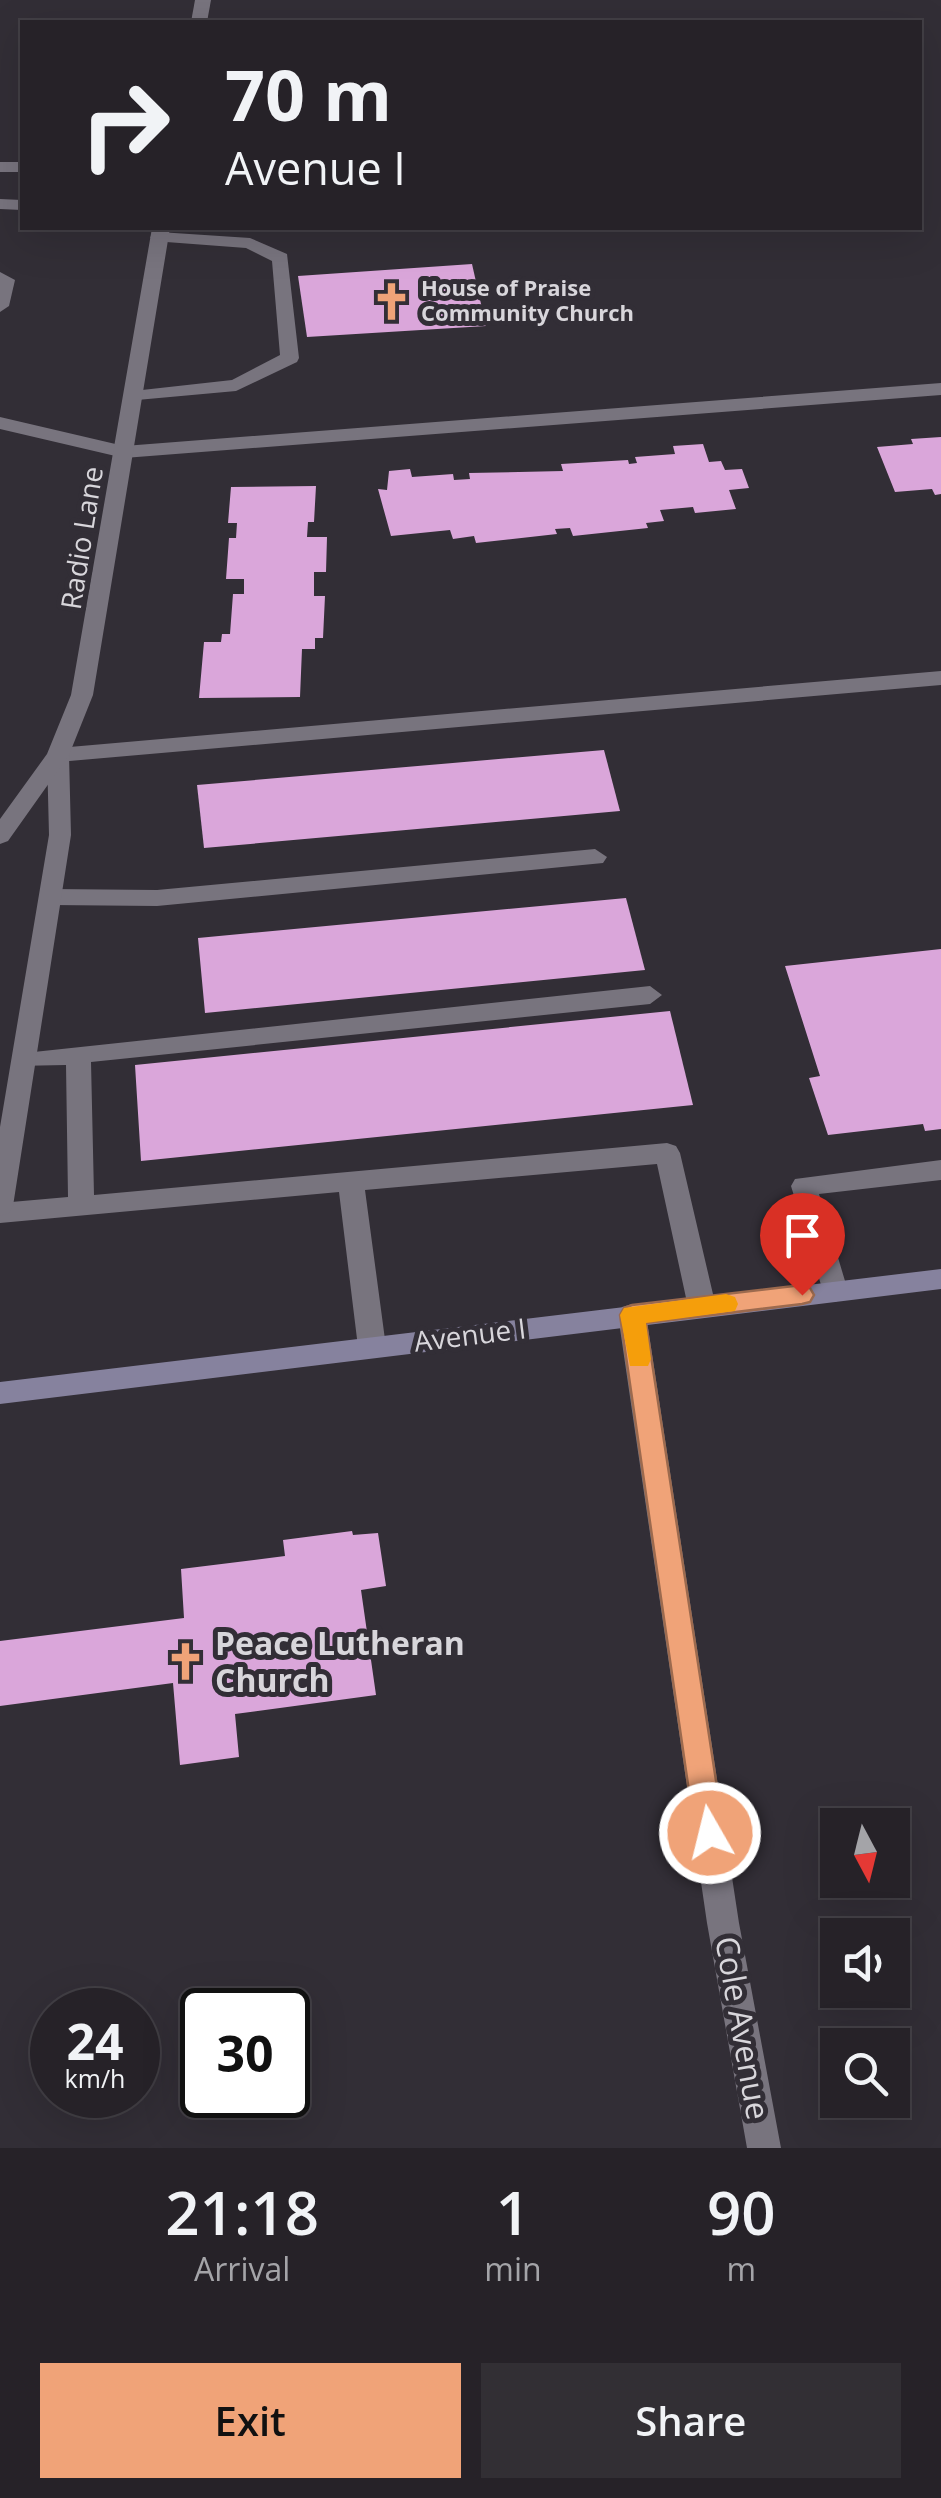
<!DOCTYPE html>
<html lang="en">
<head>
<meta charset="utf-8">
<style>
	body { margin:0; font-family:"Open Sans",sans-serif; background:#322f34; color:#f1f3f6; height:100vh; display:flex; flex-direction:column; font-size:38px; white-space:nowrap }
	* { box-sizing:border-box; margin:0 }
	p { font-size:32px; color:#a4a4a8 }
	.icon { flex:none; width:55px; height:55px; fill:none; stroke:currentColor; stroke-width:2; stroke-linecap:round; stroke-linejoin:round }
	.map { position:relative; height:2148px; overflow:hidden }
	.sheet { display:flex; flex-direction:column; background:#262228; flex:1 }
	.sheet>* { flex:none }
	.banner { position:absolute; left:20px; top:20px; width:902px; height:210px; border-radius:0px; box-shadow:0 10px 40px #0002,0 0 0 2px #423f45; background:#262228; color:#f1f3f6; overflow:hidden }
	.needle { width:65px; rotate:173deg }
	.tools { position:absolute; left:820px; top:1808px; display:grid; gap:20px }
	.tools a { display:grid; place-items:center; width:90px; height:90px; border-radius:0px; background:#262228; box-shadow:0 10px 40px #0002,0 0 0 2px #423f45; font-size:50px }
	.speed { position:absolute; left:30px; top:1988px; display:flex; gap:20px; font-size:50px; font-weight:700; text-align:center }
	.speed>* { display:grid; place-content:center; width:130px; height:130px; border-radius:50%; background:#262228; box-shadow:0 10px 40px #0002,0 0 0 2px #423f45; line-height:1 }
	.speed small { font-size:25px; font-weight:400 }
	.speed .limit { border:5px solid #111; border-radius:15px; background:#fff; color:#111 }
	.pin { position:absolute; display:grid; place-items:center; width:85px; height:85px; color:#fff; margin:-102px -42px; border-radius:50% 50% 50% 0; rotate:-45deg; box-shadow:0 0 10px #0007 }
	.pin .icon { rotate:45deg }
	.me { position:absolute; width:110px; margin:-55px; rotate:352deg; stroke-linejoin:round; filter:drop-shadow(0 0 8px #0008) }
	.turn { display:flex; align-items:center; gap:35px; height:210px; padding:0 40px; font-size:45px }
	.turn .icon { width:130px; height:130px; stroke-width:2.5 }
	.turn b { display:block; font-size:70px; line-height:85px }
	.eta { display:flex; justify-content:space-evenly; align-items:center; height:170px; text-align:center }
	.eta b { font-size:60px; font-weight:600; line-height:70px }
	.button { display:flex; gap:20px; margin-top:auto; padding:20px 40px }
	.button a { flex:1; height:115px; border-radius:0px; background:#f0a378; color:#111; font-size:40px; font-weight:600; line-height:115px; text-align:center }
	.button a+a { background:#322f34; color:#f1f3f6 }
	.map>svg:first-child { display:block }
	.building { fill:#daa6da }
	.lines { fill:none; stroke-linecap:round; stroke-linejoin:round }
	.service { fill:#78747e; fill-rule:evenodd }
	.minor { fill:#78747e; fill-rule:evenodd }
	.tertiary { fill:#78747e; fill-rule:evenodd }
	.secondary { fill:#86829e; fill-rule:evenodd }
	.route { fill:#f0a378; stroke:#9c6a4e; stroke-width:2.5 }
	.slow { fill:#f59e0b }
	.labels { text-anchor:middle; stroke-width:10; stroke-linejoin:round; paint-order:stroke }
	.far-poi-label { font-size:22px; font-weight:bold; fill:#d8d6db; stroke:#322e36; text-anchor:start }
	.street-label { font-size:28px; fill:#d8d6db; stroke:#322e36 }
	.near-poi-label { font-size:32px; font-weight:bold; fill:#d8d6db; stroke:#322e36; text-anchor:start }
	.near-street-label { font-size:32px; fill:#d8d6db; stroke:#322e36 }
</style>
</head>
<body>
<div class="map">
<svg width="941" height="2148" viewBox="0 0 941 2148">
	<rect width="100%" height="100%" fill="#322e36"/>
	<!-- building -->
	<g class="building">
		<polygon points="472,264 486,326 307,337 298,276"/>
		<polygon points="941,437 941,494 935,495 932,489 895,492 877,447 913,444 911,439"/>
		<polygon points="703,444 709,462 721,461 725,470 742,469 749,488 729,490 736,509 695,513 693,507 660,510 664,521 646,523 648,528 573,536 570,528 555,529 557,534 476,543 474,536 453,539 450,530 391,536 378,489 387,490 389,471 410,469 412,477 453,474 454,480 470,479 469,473 563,471 561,464 628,460 629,464 637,463 635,457 675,454 673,446"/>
		<polygon points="316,486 314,522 308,522 307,537 327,537 326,572 314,572 314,596 325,596 323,638 315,638 315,649 302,649 300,697 199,698 204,642 221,642 222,634 230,634 233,594 244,594 244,579 226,579 229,538 236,538 237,523 228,523 231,487"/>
		<polygon points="604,750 620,811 204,848 197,785"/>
		<polygon points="626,898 645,970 205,1013 198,938"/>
		<polygon points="941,949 941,1129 925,1131 923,1124 828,1135 809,1078 820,1076 785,966"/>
		<polygon points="670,1011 693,1105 141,1161 135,1065"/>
		<polygon points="352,1531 353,1535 378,1533 386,1586 361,1590 376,1695 235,1714 239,1757 180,1765 173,1683 0,1706 0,1641 184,1618 181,1569 285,1556 283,1540"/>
	</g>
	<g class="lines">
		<!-- service -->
		<g class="service">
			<polygon points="159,232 250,238 287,254 299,358 297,362 236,391 126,401 123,397 133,391 232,380 280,355 272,261 246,248 153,241 150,237"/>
			<polygon points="0,272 15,280 9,306 0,312"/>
			<polygon points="941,383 941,395 124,458 0,429 0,417 124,446"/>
			<polygon points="941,671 941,685 58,762 47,755 58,748"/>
			<polygon points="595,849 607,857 603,863 157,906 51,905 39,897 51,889 157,890"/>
			<polygon points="650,986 662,995 650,1004 91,1062 94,1195 667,1143 676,1146 680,1153 716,1307 712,1315 702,1318 692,1315 688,1307 657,1164 365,1190 386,1347 382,1355 372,1358 362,1355 358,1347 339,1192 0,1223 0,1203 68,1197 66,1065 15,1066 12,1060 15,1054"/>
			<polygon points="941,1160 941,1180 819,1194 848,1291 845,1298 835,1302 825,1298 791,1186 795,1179"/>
		</g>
		<!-- minor -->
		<g class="minor">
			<polygon points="58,748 69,755 71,835 13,1206 9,1213 0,1216 0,1127 49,835 47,755"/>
			<polygon points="632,1304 642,1307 646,1315 739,1923 781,2148 747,2148 707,1923 618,1315 622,1307"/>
		</g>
		<!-- tertiary -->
		<g class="tertiary">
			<polygon points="195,0 211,0 207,22 191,22"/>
			<rect x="0" y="162" width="22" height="10"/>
			<polygon points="0,199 22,200 22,210 0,209"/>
			<polygon points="152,228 170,228 93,695 69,755 8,841 0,844 0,819 47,754 71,695"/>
		</g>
		<!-- secondary -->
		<polygon class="secondary" points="941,1269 941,1289 0,1404 0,1382"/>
	</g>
	<!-- route -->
	<polygon class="route" points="802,1285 810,1288 814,1295 810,1302 802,1304 646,1323 724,1833 720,1843 710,1847 699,1843 695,1833 620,1315 624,1308 632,1305"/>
	<!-- slow -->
	<polygon class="slow" points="726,1294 735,1297 738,1304 735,1311 646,1323 651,1359 648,1366 630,1366 620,1315 624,1308"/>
	<!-- icons -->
	<defs>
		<symbol id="church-bare" viewBox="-9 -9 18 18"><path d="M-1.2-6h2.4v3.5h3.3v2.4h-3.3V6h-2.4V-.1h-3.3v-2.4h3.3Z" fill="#f0a378" stroke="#322e36" stroke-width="2.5" paint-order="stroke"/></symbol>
	</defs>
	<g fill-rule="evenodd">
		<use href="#church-bare" x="364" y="274" width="55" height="55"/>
		<use href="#church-bare" x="158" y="1634" width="55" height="55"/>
	</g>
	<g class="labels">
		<!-- far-poi labels -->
		<g class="far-poi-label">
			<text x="421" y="296">House of Praise<tspan x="421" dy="25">Community Church</tspan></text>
		</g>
		<!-- street labels -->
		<g class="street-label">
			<text transform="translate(82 538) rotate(-81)" y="10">Radio Lane</text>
			<text transform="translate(470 1335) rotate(-7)" y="10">Avenue I</text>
		</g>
		<!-- near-poi labels -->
		<g class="near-poi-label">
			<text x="215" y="1655">Peace Lutheran<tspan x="215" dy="37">Church</tspan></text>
		</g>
		<!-- near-street labels -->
		<g class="near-street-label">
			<text transform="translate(742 2028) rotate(80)" y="11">Cole Avenue</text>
		</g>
	</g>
</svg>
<div class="tools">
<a><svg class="needle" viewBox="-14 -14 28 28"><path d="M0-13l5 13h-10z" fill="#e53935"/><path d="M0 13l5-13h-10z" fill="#a4a4a8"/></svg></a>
<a><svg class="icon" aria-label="sound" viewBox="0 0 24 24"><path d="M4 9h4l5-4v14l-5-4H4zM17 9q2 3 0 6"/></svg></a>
<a><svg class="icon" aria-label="search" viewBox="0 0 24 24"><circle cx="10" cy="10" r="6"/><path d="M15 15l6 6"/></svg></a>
</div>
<div class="speed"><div>24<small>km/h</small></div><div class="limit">30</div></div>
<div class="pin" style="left:802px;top:1295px;background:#d93025"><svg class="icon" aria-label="arrive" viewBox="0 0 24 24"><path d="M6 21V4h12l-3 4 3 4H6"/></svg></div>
<svg class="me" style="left:710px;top:1833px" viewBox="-20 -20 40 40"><circle r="17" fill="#f0a378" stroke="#fff" stroke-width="3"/><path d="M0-11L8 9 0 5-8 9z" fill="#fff"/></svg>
<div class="banner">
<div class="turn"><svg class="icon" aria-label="right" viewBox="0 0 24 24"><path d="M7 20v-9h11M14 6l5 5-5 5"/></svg><div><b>70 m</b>Avenue I</div></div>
</div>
</div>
<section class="sheet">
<div class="eta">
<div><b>21:18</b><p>Arrival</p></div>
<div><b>1</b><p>min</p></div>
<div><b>90</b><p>m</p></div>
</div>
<div class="button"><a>Exit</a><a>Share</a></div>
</section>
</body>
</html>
